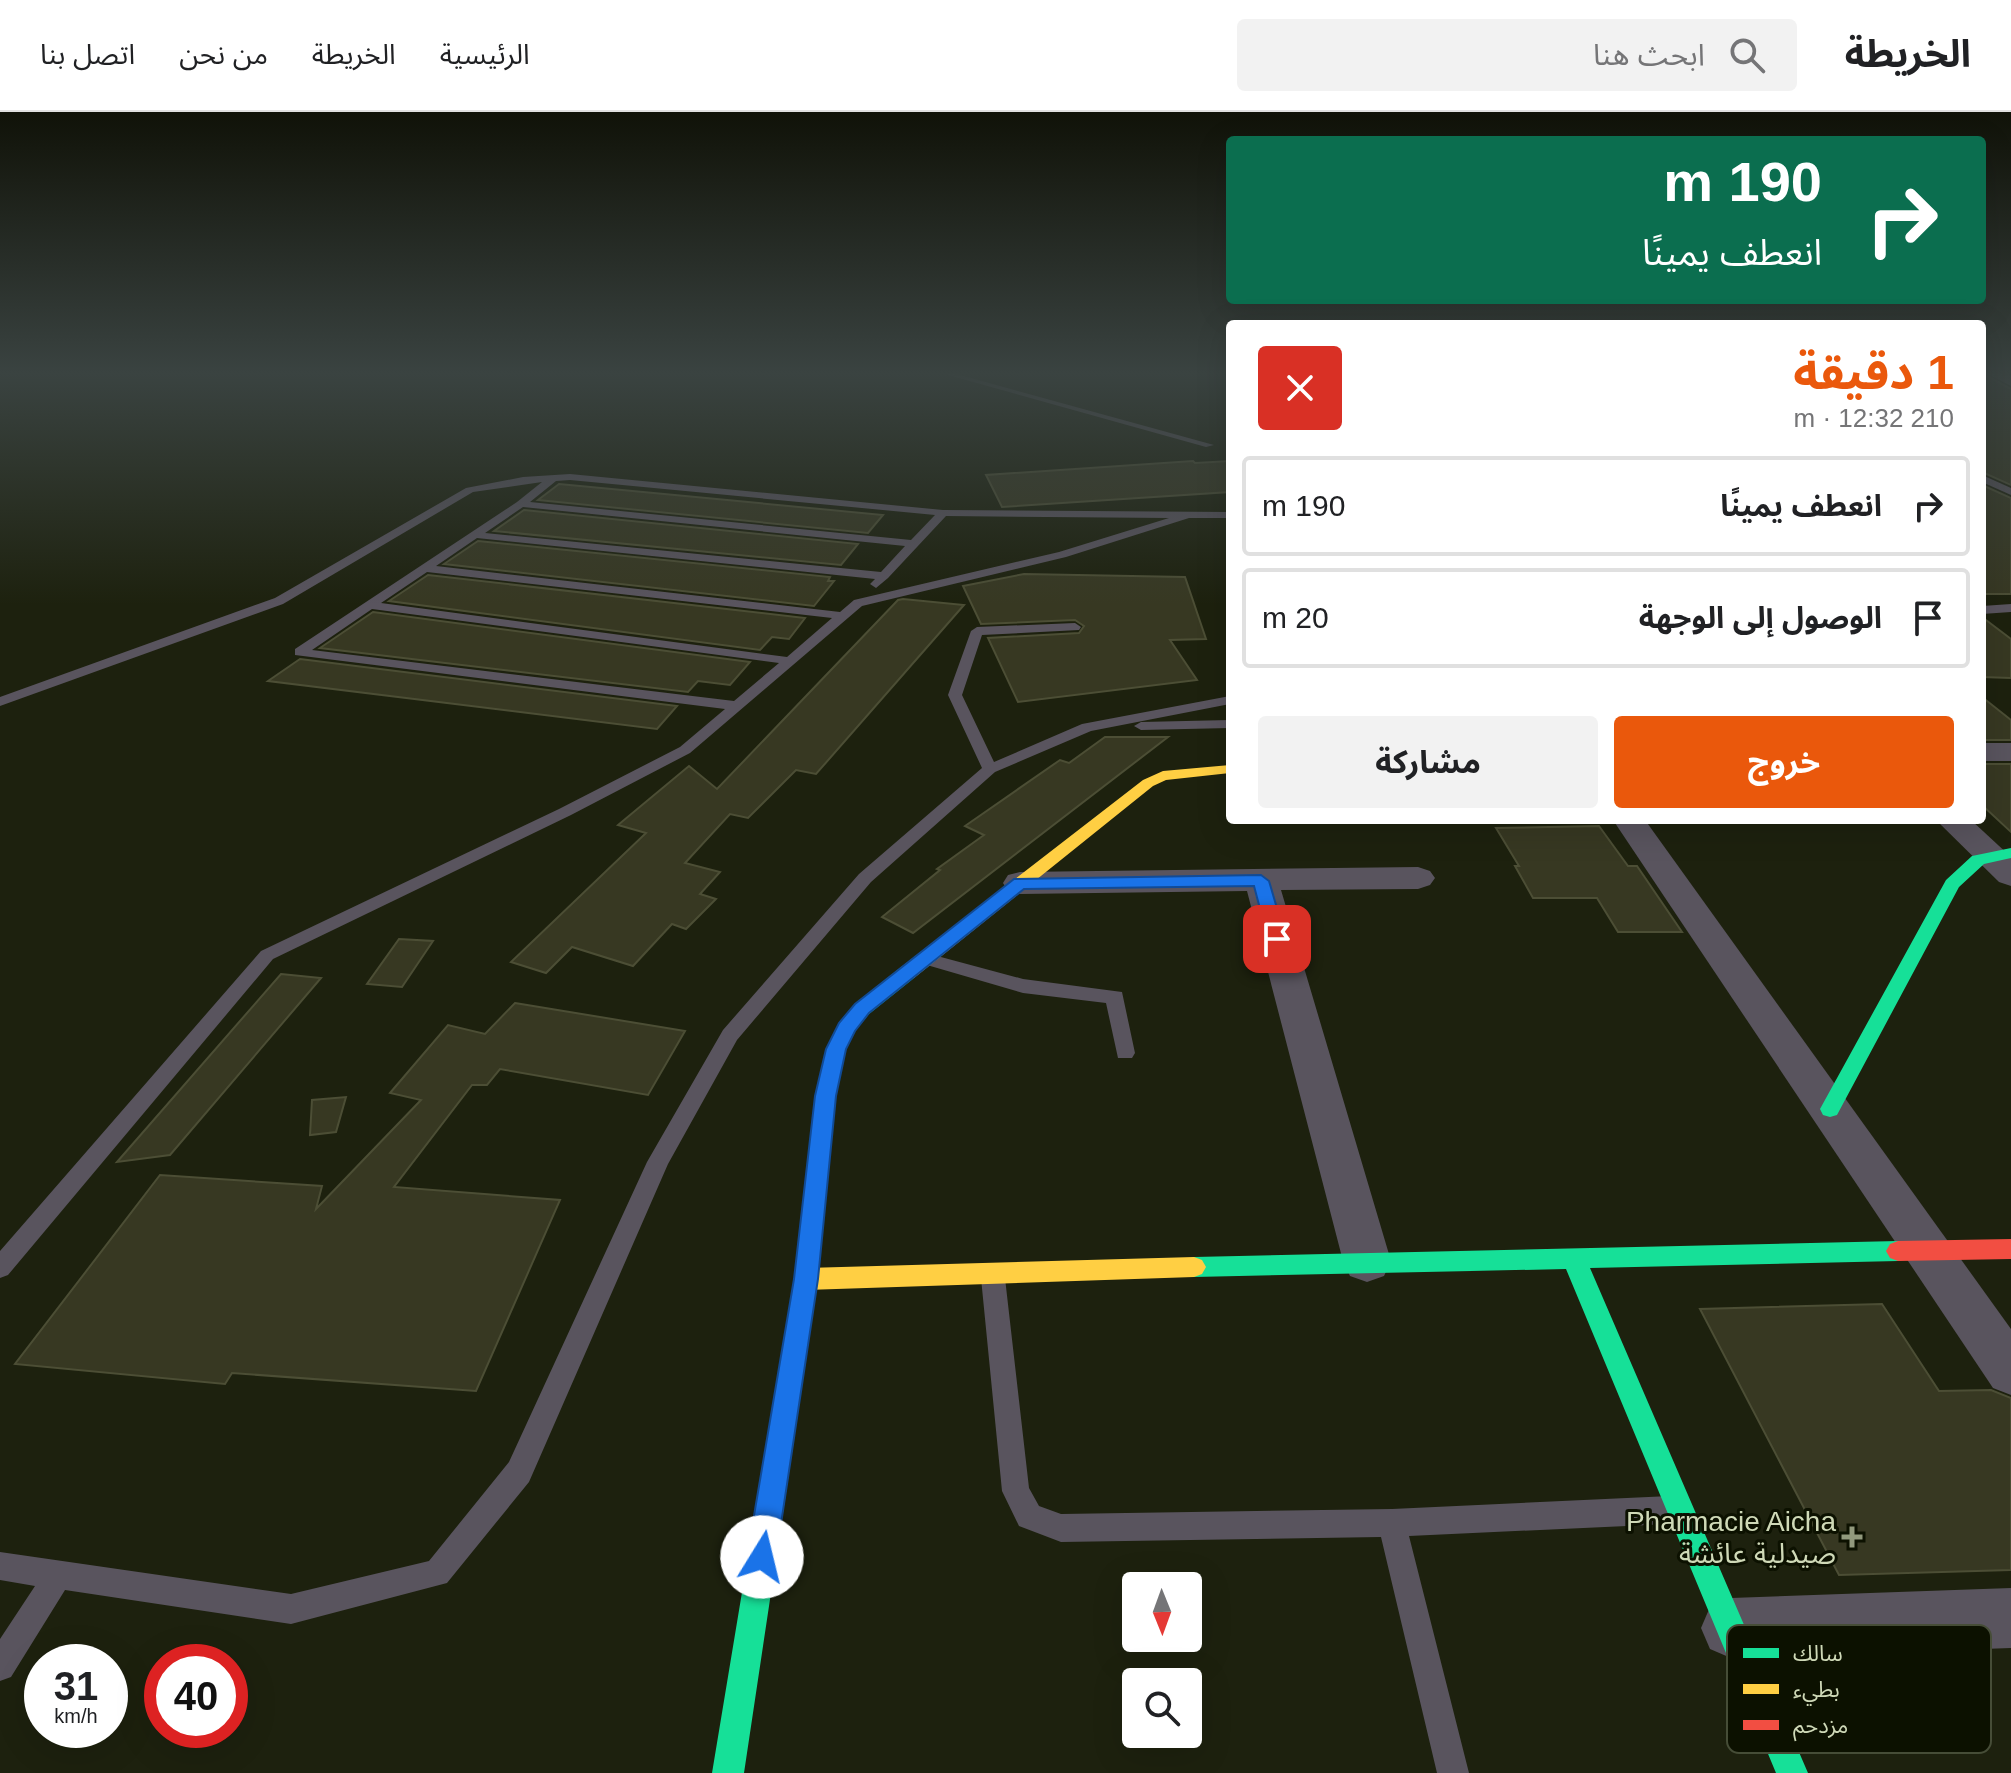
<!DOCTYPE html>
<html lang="ar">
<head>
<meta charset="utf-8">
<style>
	body { margin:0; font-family:Arial,"Noto Sans Arabic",sans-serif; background:#f2f2f2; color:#202124; direction:rtl; height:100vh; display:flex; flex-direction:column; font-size:30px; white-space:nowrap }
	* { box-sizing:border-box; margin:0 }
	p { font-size:26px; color:#757577 }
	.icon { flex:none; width:44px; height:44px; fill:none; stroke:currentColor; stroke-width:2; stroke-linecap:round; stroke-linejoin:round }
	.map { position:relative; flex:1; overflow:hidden; direction:ltr }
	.panel { position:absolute; left:1226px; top:208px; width:760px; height:504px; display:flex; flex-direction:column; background:#fff; border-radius:8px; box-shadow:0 8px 32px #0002; direction:rtl }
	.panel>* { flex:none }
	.banner { position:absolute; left:1226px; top:24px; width:760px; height:168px; border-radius:8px; box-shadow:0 8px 32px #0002; direction:rtl; background:#0b6e4f; color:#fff; overflow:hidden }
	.needle { width:52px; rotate:179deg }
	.tools { position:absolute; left:1122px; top:1460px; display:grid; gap:16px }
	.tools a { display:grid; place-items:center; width:80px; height:80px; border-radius:8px; background:#fff; box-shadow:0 8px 32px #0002; font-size:40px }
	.speed { position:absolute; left:24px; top:1532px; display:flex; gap:16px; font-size:40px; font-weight:700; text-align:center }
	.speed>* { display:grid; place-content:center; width:104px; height:104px; border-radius:50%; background:#fff; box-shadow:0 8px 32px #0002; line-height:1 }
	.speed small { font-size:20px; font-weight:400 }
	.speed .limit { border:12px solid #d22; background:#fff; color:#111 }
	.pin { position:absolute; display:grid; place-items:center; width:68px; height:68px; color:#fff; margin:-34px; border-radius:16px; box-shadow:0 4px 12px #0006 }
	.me { position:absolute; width:88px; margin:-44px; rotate:9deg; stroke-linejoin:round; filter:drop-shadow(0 0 6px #0008) }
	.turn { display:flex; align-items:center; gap:28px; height:168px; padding:0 32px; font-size:36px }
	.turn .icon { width:104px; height:104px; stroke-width:2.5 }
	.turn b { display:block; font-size:56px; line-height:68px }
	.round { display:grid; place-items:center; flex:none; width:84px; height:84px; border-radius:8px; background:#f2f2f2 }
	.head { display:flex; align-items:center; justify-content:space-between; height:136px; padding:0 32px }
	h1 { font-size:48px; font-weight:700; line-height:60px; color:#ea580c }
	.action { display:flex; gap:16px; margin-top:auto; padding:16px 32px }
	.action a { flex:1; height:92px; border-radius:8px; background:#ea580c; color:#fff; font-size:32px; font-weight:700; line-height:92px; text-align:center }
	.action a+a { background:#f2f2f2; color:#202124 }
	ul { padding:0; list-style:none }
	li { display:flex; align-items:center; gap:24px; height:100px; margin:0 16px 12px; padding:0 16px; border:4px solid #e0e0e0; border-radius:8px }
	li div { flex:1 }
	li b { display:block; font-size:30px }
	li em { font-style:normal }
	header { display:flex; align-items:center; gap:48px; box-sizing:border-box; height:112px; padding:0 40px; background:#fff; border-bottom:2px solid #e0e0e0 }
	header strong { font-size:38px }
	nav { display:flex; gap:44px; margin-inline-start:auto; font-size:28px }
	.search { width:560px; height:72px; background:#f2f2f2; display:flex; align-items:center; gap:20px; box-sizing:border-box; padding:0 28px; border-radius:8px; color:#757577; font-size:30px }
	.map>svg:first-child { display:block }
	.building { fill:#373822; stroke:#4c4e35; stroke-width:2 }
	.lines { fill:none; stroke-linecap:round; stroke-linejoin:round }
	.lane { fill:#59545e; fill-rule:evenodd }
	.street { fill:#59545e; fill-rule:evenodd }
	.fast { fill:#16e098; fill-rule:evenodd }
	.slow { fill:#ffcf43; fill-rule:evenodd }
	.jam { fill:#f24e42; fill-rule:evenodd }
	.route { fill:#1a73e8; stroke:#114b97; stroke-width:2 }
	.poi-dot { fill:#91997c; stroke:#0c1100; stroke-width:3 }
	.labels { text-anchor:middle; stroke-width:6; stroke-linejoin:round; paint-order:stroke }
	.near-poi-label { font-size:28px; fill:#cfd9b7; stroke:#0c1100; text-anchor:end }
	.key { fill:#0c1100; stroke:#464d37; stroke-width:2 }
	.key-label { font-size:22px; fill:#cfd9b7 }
</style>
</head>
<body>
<header>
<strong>الخريطة</strong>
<div class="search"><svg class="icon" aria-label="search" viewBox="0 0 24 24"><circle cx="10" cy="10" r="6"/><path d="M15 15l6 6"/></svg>ابحث هنا</div>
<nav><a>الرئيسية</a><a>الخريطة</a><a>من نحن</a><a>اتصل بنا</a></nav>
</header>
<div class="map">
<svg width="2011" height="1661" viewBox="0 0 2011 1661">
	<rect width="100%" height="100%" fill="#1d210e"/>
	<!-- building -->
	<g class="building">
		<polygon points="1982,261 2011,277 2011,373 1982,360"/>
		<polygon points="1193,349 1195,351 1230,349 1230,380 1002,395 986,363"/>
		<polygon points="559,372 883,403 868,421 538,388"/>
		<polygon points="1982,373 2011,386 2011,482 1982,482"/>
		<polygon points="524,398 858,432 841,453 494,419"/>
		<polygon points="478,429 830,465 828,469 834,469 814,494 444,452"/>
		<polygon points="1024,462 1185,465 1206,527 1170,528 1197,568 1018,590 988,526 1079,521 1084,514 1075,508 981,512 963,474"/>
		<polygon points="428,463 805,506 789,527 772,525 760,538 389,489"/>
		<polygon points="903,487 964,493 816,662 796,658 748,706 730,702 685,751 720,760 700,782 716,787 686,817 672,812 633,854 572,835 546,861 511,850 646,721 618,713 689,654 717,677 898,488"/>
		<polygon points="373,500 750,550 730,573 698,569 688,580 320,536"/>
		<polygon points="1982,505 2011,527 2011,566 1982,565"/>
		<polygon points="300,547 677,594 657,617 268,569"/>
		<polygon points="1982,585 2011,608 2011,628 1982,628"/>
		<polygon points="1105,625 1168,625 913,821 882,805 940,758 937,757 984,723 965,714 1060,648 1069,651"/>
		<polygon points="1982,652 2011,652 2011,720 1982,693"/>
		<polygon points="1599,714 1628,754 1637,754 1682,820 1618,820 1597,786 1533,786 1515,754 1519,754 1496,716"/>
		<polygon points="399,827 433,829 402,875 367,872"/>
		<polygon points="281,862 321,866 170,1043 117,1050"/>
		<polygon points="515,891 685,919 648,983 500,957 487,973 472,973 394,1075 560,1088 476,1279 232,1261 225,1272 15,1252 160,1063 322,1074 316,1097 421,988 390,981 448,913 485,922"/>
		<polygon points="346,985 336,1020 310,1023 312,988"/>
		<polygon points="1882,1192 1939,1279 1991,1278 2011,1286 2011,1458 1839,1463 1700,1197"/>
	</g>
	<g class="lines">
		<!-- lane -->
		<g class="lane">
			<polygon points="941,261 953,261 1214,333 1206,335"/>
			<path d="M570 362 943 398 1230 400V406H1189L1066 445 862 494 690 641 571 703 273 847 8 1163 0 1166V1139L261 839 559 697 680 635 725 597 295 543V537L517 390 542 370 473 380 283 492 0 594V585L275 486 466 376 523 365ZM570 368 935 403 911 428 530 390 556 369ZM523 395 905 434 881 460 485 421ZM946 404 1169 406 1059 440 854 488 840 500 436 454 477 426 875 467 870 472 876 476 888 466ZM427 460 832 506 787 545 381 491ZM372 497 779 551 734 589 312 538Z"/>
			<polygon points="1982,363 2011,376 2011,383 1982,370"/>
			<polygon points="2011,492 2011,500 1982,502 1982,494"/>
			<polygon points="1075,511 1081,515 1079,518 982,523 962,583 994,650 1082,612 1230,584 1230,592 1091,619 995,660 871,770 737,928 668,1052 529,1370 447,1471 291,1512 65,1478 11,1565 0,1569 0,1527 35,1474 0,1468 0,1440 291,1482 429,1449 509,1350 647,1050 723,918 859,762 982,656 948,583 971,519 977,515"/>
			<polygon points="1230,608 1230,616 1141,618 1134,614 1141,610"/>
			<polygon points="926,841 1023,867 1122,880 1135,941 1132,946 1118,946 1106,891 1023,881 920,851 917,847 920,843"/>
			<polygon points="993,1155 1001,1159 1005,1166 1029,1376 1039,1394 1061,1402 1392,1397 1670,1384 1680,1388 1684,1398 1680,1408 1670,1412 1409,1424 1469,1661 1437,1661 1381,1425 1061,1430 1019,1414 1002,1379 981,1166 985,1159"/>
		</g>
		<!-- street -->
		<g class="street">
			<polygon points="1986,261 2011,263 2011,274"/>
			<rect x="1982" y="631" width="29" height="18"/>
			<polygon points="1613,708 1645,708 2011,1217 2011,1283 1993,1276"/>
			<polygon points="1936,708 1971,708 2011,745 2011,774 1999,770"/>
			<polygon points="1418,755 1430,759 1435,766 1430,773 1418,777 1281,778 1391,1149 1384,1164 1367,1170 1350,1164 1343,1149 1247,779 1020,782 1008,779 1003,771 1008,763 1020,760"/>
			<polygon points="2011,1476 2011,1536 1731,1546 1710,1537 1701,1516 1710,1495 1731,1486"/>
		</g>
		<!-- fast -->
		<g class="fast">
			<polygon points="2011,736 2011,746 1984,752 1959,775 1837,1003 1830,1005 1823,1003 1820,997 1946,768 1972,744"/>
			<polygon points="907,855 914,856 916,861 914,866 869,902 854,920 846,937 835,984 818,1167 744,1661 712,1661 794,1167 815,984 826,937 839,911 855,892 900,856"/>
			<polygon points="1898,1129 1906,1132 1910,1139 1906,1146 1898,1149 1590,1156 1808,1661 1776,1661 1566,1157 1194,1165 1186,1162 1182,1155 1186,1148 1194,1145"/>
		</g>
		<!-- slow -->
		<g class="slow">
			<polygon points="1230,653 1230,661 1166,668 1153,674 914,866 900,866 898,861 900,856 1143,668 1163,659"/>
			<polygon points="1194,1145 1202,1148 1206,1155 1202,1162 1194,1165 806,1178 798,1174 794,1167 798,1160 806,1156"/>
		</g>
		<!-- jam -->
		<polygon class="jam" points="2011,1127 2011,1147 1898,1149 1890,1146 1886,1139 1890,1132 1898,1129"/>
	</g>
	<!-- sky -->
	<linearGradient id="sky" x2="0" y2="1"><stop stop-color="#101208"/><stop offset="0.53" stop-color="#3a4341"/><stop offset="1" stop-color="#3a4341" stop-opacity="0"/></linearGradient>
	<rect width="2011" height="493" fill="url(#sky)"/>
	<!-- route -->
	<polygon class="route" points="1261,763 1269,769 1286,827 1283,831 1277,833 1268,827 1254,774 1024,777 869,901 855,919 846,937 836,984 818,1167 776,1445 772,1455 762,1459 752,1455 747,1445 794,1167 815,984 826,937 839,911 855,892 1014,767"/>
	<!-- markers -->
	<path class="poi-dot" d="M1848 1413h8v8h8v8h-8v8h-8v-8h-8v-8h8z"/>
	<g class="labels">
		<!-- near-poi labels -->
		<g class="near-poi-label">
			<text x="1836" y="1419">Pharmacie Aicha<tspan x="1836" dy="32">صيدلية عائشة</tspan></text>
		</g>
	</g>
	<!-- legend -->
	<rect x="1727" y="1513" width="264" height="128" rx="12" class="key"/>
	<rect x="1743" y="1536" width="36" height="10" fill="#16e098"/>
	<rect x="1743" y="1572" width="36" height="10" fill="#ffcf43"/>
	<rect x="1743" y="1608" width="36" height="10" fill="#f24e42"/>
	<g class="key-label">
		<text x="1793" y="1549">سالك</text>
		<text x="1793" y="1585">بطيء</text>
		<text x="1793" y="1621">مزدحم</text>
	</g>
</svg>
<div class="tools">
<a><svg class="needle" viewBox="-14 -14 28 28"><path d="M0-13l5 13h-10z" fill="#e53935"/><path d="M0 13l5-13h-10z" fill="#757577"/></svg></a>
<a><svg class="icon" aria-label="search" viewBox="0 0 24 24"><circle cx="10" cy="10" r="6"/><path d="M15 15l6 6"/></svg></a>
</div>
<div class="speed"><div>31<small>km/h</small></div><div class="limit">40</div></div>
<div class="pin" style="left:1277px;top:827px;background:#d93025"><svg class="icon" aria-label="arrive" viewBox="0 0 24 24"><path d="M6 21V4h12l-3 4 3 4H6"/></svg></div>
<svg class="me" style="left:762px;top:1445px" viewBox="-20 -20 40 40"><circle r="19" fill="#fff"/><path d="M0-13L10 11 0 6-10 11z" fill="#1a73e8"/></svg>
<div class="banner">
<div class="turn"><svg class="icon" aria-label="right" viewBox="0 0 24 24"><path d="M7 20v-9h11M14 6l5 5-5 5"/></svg><div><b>190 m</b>انعطف يمينًا</div></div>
</div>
<section class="panel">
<div class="head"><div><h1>1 دقيقة</h1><p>210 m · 12:32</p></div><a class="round" style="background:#d93025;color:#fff"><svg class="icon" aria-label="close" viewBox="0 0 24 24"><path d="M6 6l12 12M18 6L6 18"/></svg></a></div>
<ul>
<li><svg class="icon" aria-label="right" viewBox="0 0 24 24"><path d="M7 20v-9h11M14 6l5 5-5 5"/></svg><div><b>انعطف يمينًا</b></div><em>190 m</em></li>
<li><svg class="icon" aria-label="arrive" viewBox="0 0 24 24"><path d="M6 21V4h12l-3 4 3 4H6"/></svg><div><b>الوصول إلى الوجهة</b></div><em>20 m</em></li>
</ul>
<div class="action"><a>خروج</a><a>مشاركة</a></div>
</section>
</div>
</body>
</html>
